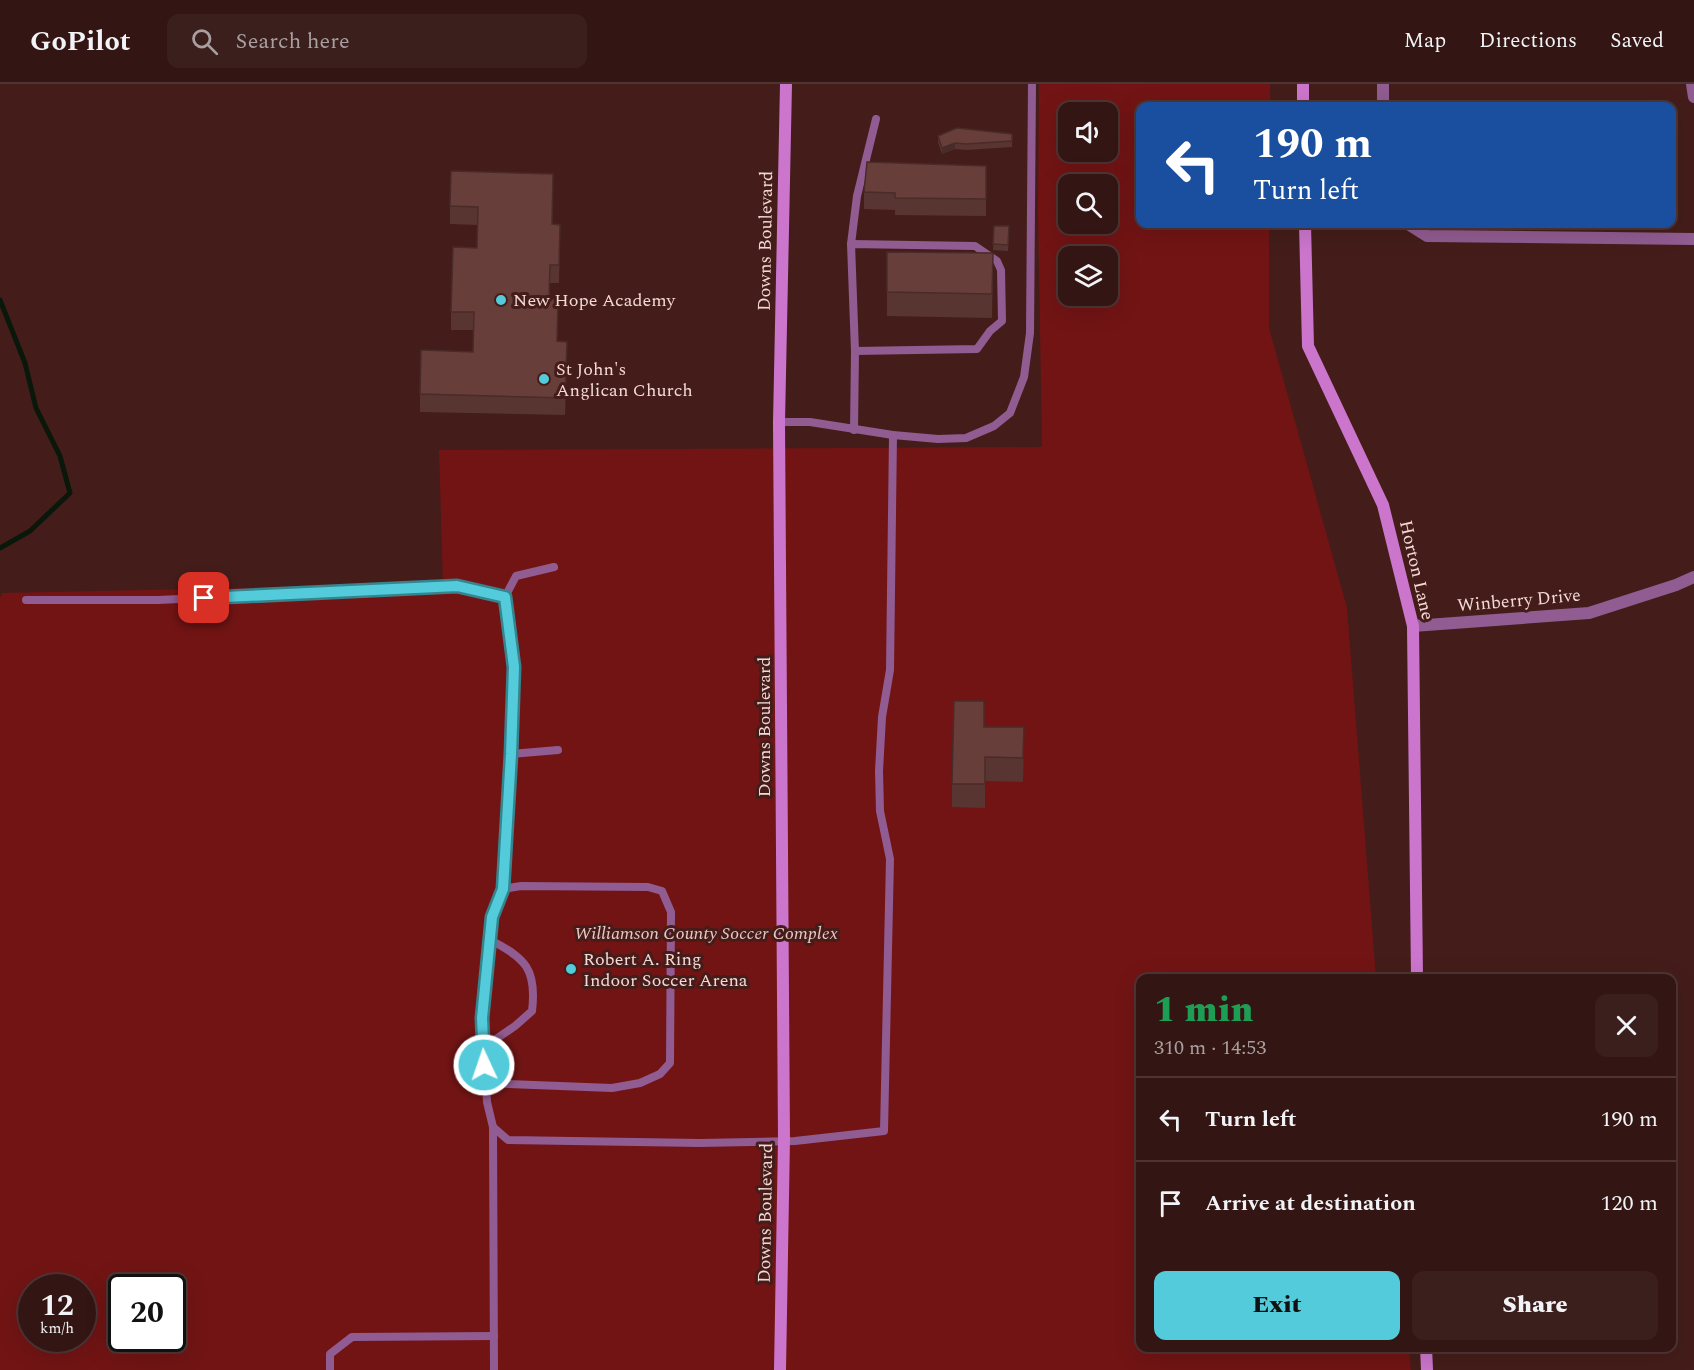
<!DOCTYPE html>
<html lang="en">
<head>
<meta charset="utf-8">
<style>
	body { margin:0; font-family:Spectral,serif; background:#3b1f1d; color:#f1f3f6; height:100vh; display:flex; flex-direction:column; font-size:22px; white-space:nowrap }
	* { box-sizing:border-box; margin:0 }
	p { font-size:20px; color:#a99fa0 }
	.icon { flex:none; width:33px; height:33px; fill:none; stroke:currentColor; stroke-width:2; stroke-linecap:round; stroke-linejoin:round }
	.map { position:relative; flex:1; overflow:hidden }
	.drawer { position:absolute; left:1136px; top:890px; width:540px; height:378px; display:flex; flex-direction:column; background:#331614; border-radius:12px; box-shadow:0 6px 24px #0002,0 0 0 2px #4e3534 }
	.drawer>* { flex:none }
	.banner { position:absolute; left:1136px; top:18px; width:540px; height:126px; border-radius:12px; box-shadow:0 6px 24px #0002,0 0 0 2px #4e3534; background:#1a4fa0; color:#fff; overflow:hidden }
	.tools { position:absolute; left:1058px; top:18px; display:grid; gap:12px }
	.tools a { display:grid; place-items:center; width:60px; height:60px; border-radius:12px; background:#331614; box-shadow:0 6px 24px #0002,0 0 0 2px #4e3534; font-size:30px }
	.speed { position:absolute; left:18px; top:1190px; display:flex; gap:12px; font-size:30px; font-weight:700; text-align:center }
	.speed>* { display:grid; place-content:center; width:78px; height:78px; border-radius:50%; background:#331614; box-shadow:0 6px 24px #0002,0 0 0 2px #4e3534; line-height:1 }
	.speed small { font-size:15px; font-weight:400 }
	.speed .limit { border:3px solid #111; border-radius:9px; background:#fff; color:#111 }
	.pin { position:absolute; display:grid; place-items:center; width:51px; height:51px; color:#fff; margin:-26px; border-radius:12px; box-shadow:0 3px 9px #0006 }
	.me { position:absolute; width:66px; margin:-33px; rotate:357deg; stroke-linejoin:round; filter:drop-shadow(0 0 4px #0008) }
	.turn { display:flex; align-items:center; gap:21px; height:126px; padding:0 18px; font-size:27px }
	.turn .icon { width:78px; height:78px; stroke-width:2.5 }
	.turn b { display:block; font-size:42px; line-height:51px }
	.round { display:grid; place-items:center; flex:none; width:63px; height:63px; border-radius:12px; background:#3b1f1d }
	.overview { display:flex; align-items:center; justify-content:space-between; height:102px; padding:0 18px }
	h1 { font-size:36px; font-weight:800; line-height:45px; color:#1e9e55 }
	.button { display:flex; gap:12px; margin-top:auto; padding:12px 18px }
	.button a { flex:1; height:69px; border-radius:12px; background:#53cbda; color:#111; font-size:24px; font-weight:800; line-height:69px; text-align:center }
	.button a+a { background:#3b1f1d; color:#f1f3f6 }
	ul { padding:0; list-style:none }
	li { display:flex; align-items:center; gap:18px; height:84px; padding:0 18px; border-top:2px solid #4e3534 }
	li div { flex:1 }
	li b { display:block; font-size:22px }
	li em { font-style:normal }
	header { display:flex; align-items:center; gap:36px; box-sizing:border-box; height:84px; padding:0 30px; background:#331614; border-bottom:2px solid #4e3534 }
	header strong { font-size:28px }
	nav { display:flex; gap:33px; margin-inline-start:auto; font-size:21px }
	.search { width:420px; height:54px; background:#3b1f1d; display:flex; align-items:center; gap:15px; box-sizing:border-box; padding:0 21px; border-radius:12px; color:#a99fa0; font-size:22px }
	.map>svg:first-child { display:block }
	.green { fill:#721414; fill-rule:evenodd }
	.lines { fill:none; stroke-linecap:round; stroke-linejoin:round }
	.stream { stroke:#09180b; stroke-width:5 }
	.lane { stroke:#915c91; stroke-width:8 }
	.street { stroke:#915c91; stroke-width:12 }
	.secondary { stroke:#cb76cc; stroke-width:12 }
	.wall { fill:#593532 }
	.shaded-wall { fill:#492b29 }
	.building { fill:#683e3a; stroke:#492b29; stroke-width:1.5 }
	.route-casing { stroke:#36848e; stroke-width:15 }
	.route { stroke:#53cbda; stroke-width:10 }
	.poi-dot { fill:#53cbda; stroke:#441d1a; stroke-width:2 }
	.labels { text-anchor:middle; stroke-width:6; stroke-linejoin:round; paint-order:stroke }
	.street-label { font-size:18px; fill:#f3d9d5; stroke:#441d1a }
	.poi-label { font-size:18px; fill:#f3d9d5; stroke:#441d1a; text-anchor:start }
	.park-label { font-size:18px; font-style:italic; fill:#eac8c4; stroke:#441d1a }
</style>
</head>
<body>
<header>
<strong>GoPilot</strong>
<div class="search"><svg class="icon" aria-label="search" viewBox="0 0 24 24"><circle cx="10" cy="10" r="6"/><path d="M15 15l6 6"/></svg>Search here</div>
<nav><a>Map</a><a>Directions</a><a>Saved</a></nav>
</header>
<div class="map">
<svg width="1694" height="1286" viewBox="0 0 1694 1286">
	<rect width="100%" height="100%" fill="#441d1a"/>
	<!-- green -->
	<path class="green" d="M1039 0H1270V22H1140V140H1269V244L1347 524 1376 894H1140V1263H1409L1411 1286H0V514L2 509 443 500 439 366 1042 363 1038 125ZM1068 28H1107V68H1068ZM1068 100H1107V140H1068ZM1068 172H1107V212H1068ZM32 1203H82V1254H32ZM122 1203H172V1254H122Z"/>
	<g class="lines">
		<!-- stream -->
		<polyline class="stream" points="0,216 25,279 36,324 60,372 70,409 30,447 0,464"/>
		<!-- lane -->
		<g class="lane">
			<polyline points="851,160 857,112 876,35"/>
			<polyline points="779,338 810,338 893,351 938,355 966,354 994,342 1010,329 1024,293 1030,249 1032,0"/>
			<polyline points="854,346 855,267 977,265 990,247 1002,237 1001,186 997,177 975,162 851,160 855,267"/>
			<polyline points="505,513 516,492 554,483"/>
			<polyline points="26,516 158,516 457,502 505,513 514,583 503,805"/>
			<polyline points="511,670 558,666"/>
			<path d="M483 964 515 942 532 927C537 886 526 874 490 856"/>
			<polyline points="485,999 612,1004 640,999 660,990 670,979 671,828 662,807 648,803 521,802 503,805 492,833 482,934 487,1018 493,1043 508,1056 700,1059 795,1057 884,1047 890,775 880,727 879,687 882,633 890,586 893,351"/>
			<polyline points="493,1043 494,1286"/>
			<polyline points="330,1286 330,1270 352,1253 494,1252"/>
		</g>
		<!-- street -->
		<g class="street">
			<polyline points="1383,0 1383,22"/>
			<polyline points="1692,0 1694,13"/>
			<polyline points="1408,140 1427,152 1694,155"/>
			<polyline points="1413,542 1589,529 1676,501 1694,493"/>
		</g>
		<!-- secondary -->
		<g class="secondary">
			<polyline points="1303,0 1303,22"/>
			<polyline points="1305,140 1308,262 1383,421 1413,542 1417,894"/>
			<polyline points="1426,1263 1427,1286"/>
			<polyline points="780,1286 784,1055 779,338 786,0"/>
		</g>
	</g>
	<!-- wall -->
	<g class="wall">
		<polygon points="1012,50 1012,63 966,66 955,65 942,70 938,58 938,52"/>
		<polygon points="986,82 986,132 895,131 895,126 864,125 864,108"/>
		<polygon points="553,108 552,140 560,159 559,199 550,199 550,215 558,233 557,257 567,276 565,331 420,328 420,310 473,268 474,246 451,246 451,228 477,164 478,141 450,140 450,122"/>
		<polygon points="994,142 1009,142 1008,167 993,166"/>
		<polygon points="887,168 993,169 992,234 887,232"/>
		<polygon points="984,643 1024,667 1023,698 985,697 985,724 952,723 952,700"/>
	</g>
	<!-- shaded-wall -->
	<g class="shaded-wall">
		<polygon points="955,59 955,65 942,70 942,64"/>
		<polygon points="1024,643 1024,667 1023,698 1023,674"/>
	</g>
	<!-- building -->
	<g class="building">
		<polygon points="957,44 1012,50 1012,57 966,60 955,59 942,64 938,52"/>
		<polygon points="867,78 986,82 986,115 895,114 895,109 864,108"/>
		<polygon points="451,87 553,90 552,140 560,141 559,181 550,181 549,215 558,215 557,257 567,258 565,314 420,310 421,266 473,268 474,228 451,228 453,163 477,164 478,123 450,122"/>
		<polygon points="994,142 1009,142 1008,161 993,160"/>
		<polygon points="887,168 993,169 992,210 887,208"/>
		<polygon points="954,617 984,617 984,643 1024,643 1023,674 985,673 985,700 952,700"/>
	</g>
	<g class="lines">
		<defs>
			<polyline id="route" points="204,514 457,502 505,513 514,583 511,670 503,805 492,833 482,934 484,981"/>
		</defs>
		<!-- route casing -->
		<use href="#route" class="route-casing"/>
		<!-- route -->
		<use href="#route" class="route"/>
	</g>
	<!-- markers -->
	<g class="poi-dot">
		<circle cx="501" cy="216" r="6"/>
		<circle cx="544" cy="295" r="6"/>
		<circle cx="571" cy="885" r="6"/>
	</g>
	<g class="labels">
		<!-- street labels -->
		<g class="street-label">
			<text transform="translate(765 157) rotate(-89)" y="6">Downs Boulevard</text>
			<text transform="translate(1417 486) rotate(77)" y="6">Horton Lane</text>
			<text transform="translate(1519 516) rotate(-5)" y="6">Winberry Drive</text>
			<text transform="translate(764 643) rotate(-90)" y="6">Downs Boulevard</text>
			<text transform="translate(765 1129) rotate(-89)" y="6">Downs Boulevard</text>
		</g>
		<!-- poi labels -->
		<g class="poi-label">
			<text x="513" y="222">New Hope Academy</text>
			<text x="556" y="291">St John's<tspan x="556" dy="21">Anglican Church</tspan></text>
			<text x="583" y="881">Robert A. Ring<tspan x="583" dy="21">Indoor Soccer Arena</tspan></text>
		</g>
		<!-- park labels -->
		<g class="park-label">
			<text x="706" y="855">Williamson County Soccer Complex</text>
		</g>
	</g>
</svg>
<div class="tools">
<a><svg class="icon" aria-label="sound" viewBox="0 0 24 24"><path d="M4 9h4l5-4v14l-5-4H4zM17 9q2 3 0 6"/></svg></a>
<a><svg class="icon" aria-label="search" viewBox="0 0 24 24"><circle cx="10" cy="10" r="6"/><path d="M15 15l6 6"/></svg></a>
<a><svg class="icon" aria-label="layers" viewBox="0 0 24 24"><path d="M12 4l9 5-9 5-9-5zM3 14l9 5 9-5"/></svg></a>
</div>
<div class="speed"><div>12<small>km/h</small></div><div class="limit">20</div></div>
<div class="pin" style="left:204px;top:514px;background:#d93025"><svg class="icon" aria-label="arrive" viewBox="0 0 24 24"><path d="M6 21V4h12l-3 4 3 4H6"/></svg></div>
<svg class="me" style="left:484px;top:981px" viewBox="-20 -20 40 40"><circle r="17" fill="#53cbda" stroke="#fff" stroke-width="3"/><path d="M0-11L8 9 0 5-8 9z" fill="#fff"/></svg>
<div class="banner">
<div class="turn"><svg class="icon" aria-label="left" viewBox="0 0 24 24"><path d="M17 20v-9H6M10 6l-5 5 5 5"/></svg><div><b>190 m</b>Turn left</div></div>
</div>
<section class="drawer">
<div class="overview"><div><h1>1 min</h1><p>310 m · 14:53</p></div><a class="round"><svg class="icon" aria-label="close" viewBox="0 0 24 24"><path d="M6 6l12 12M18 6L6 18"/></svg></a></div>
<ul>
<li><svg class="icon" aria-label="left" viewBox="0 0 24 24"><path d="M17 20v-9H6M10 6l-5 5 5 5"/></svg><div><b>Turn left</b></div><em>190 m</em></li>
<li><svg class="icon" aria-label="arrive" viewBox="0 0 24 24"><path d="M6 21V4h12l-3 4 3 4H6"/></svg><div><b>Arrive at destination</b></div><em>120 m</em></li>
</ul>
<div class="button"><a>Exit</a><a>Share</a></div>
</section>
</div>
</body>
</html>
